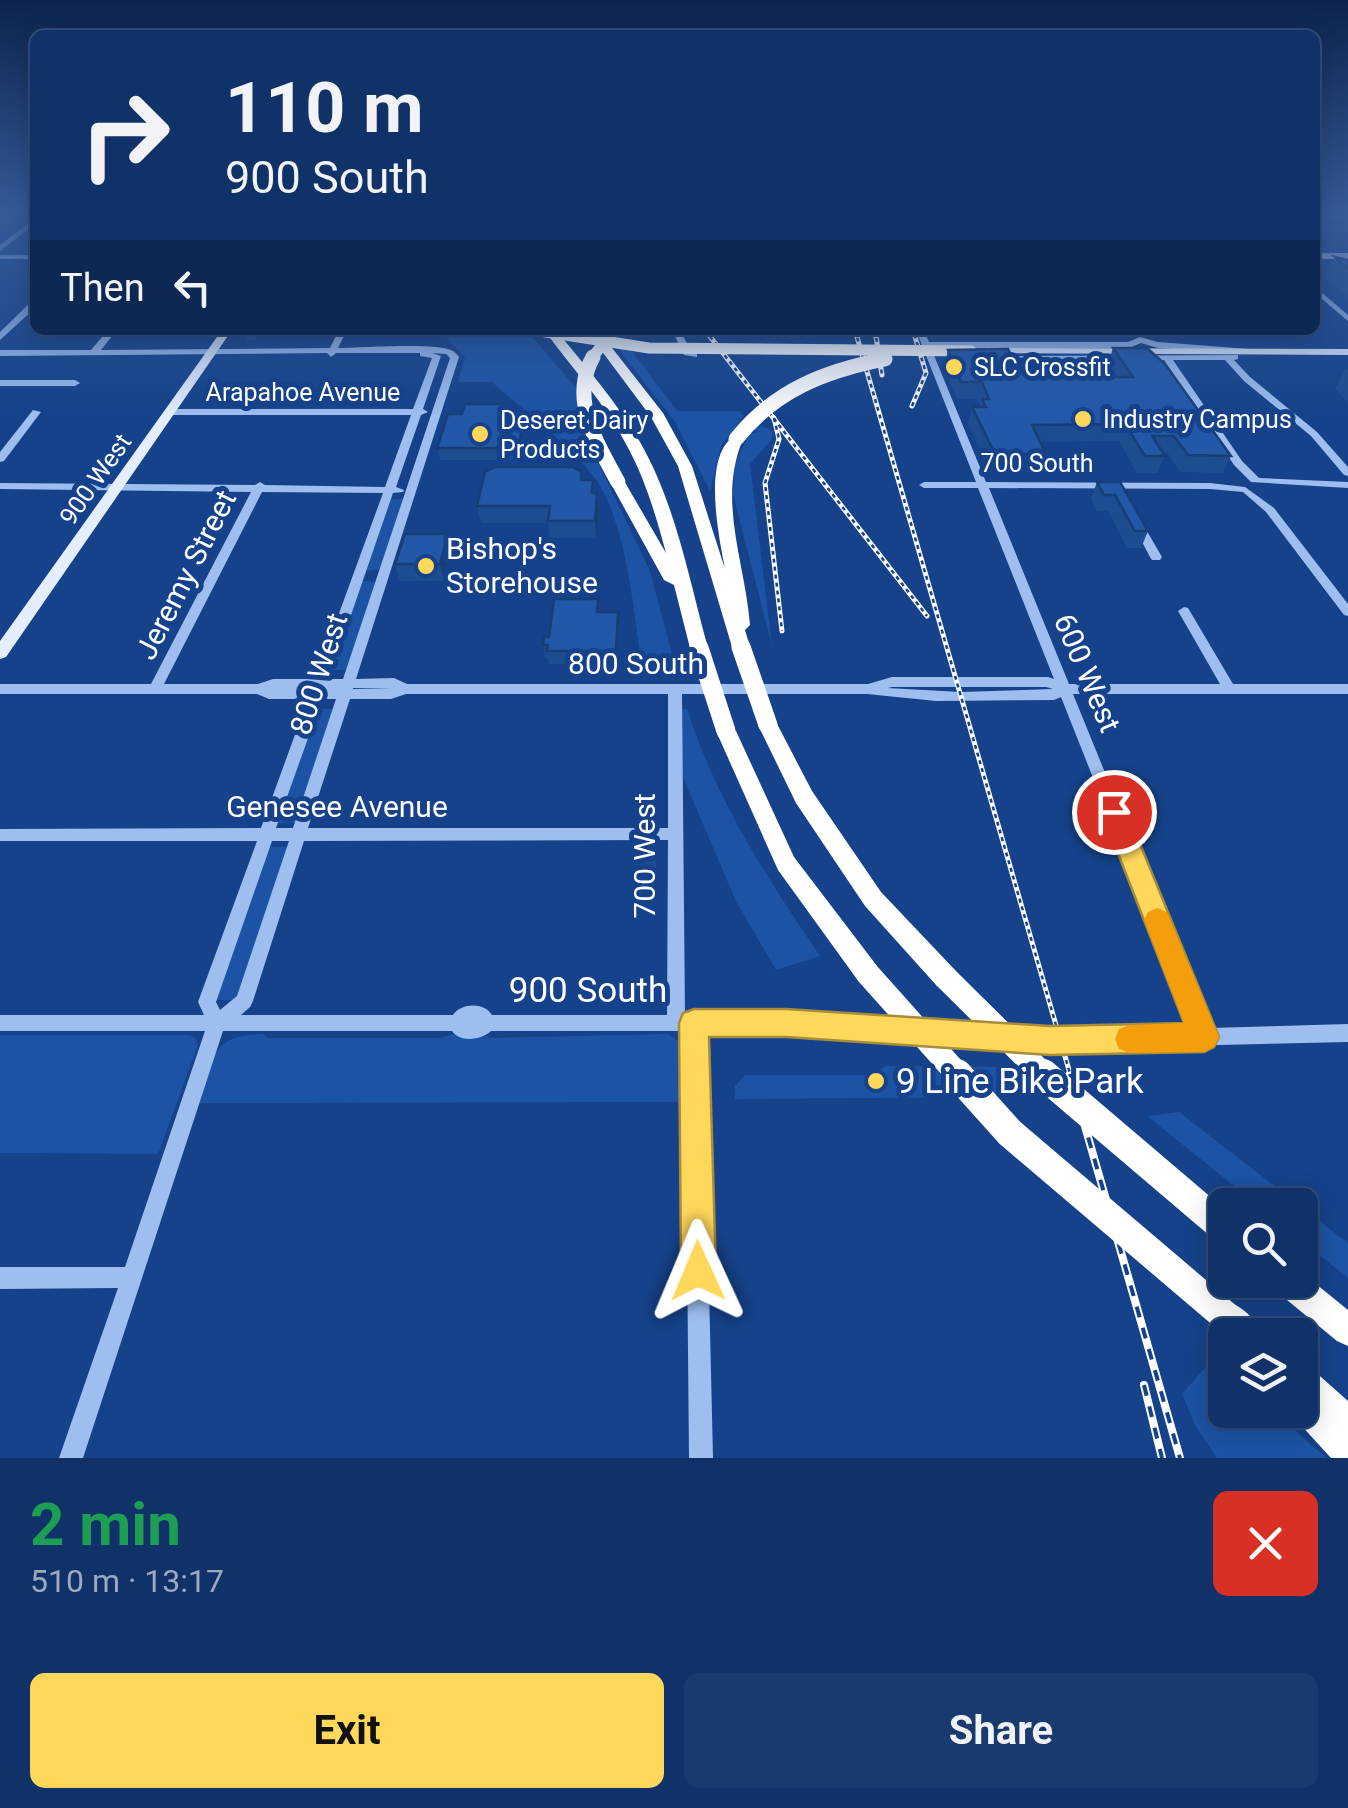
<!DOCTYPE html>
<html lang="en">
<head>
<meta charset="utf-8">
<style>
	body { margin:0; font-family:Roboto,sans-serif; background:#193a6e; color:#f1f3f6; height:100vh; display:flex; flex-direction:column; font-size:38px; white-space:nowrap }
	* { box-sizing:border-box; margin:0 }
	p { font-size:32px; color:#9caac0 }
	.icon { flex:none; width:55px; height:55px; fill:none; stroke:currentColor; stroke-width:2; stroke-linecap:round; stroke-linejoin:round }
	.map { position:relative; height:1458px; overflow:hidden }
	.details { display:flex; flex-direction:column; background:#103268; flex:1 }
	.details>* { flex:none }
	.top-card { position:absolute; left:30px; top:30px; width:1290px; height:305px; border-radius:15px; box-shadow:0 5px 25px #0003,0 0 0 2px #304d7c; background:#103268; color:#f1f3f6; overflow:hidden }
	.buttons { position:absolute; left:1208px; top:1188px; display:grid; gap:20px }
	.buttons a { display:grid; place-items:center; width:110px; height:110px; border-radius:15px; background:#103268; box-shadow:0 5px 25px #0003,0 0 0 2px #304d7c; font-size:50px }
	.pin { position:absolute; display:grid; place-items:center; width:85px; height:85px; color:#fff; margin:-42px; border:5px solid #fff; border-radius:50%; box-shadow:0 2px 10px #0007 }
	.me { position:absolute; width:110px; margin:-55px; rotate:359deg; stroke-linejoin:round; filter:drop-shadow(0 0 8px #0008) }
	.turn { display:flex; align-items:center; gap:35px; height:210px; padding:0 30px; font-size:45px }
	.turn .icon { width:130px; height:130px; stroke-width:2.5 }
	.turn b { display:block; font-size:70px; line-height:85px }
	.then { display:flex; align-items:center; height:95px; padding:0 30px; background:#0003; gap:20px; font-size:38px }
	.round { display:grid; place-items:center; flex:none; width:105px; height:105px; border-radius:15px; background:#193a6e }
	.headline { display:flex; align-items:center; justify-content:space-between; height:170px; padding:0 30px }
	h1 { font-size:60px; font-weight:700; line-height:75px; color:#1e9e55 }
	.button { display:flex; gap:20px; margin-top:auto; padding:20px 30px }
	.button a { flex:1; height:115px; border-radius:15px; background:#ffd75b; color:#111; font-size:40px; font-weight:700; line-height:115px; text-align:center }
	.button a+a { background:#193a6e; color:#f1f3f6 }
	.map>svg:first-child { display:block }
	.green { fill:#1d53a4 }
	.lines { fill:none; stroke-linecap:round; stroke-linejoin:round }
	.minor { fill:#9dbeef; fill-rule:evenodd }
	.major { fill:#e5eeff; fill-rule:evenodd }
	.highway { fill:#fff; fill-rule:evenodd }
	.rail-far1-casing { stroke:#fff; stroke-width:5 }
	.rail-casing { stroke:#fff; stroke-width:8 }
	.rail-far1 { stroke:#15428a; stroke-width:2.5; stroke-dasharray:4; stroke-linecap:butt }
	.rail { stroke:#15428a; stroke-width:4; stroke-dasharray:11; stroke-linecap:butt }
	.highway-bridge-far4 { stroke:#fff; stroke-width:11 }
	.highway-bridge-far3 { stroke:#fff; stroke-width:15 }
	.highway-bridge-far2 { stroke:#fff; stroke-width:19 }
	.highway-bridge-far1 { stroke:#fff; stroke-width:24 }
	.highway-bridge { stroke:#fff; stroke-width:30 }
	.wall { fill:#1e4c91 }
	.shaded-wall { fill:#183e76 }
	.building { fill:#2358a9; stroke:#183e76; stroke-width:2.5 }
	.route { fill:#ffd75b; stroke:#a68c3b; stroke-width:2.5 }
	.slow { fill:#f59e0b }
	.poi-dot { fill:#ffd75b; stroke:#15428a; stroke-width:4 }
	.labels { text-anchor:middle; stroke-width:10; stroke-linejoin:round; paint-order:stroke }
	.far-poi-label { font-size:25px; fill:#fff; stroke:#15428a; text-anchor:start }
	.far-street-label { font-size:25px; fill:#fff; stroke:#15428a }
	.poi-label { font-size:30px; fill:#fff; stroke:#15428a; text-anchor:start }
	.street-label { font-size:30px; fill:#fff; stroke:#15428a }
	.near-street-label { font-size:35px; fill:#fff; stroke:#15428a }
	.near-poi-label { font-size:35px; fill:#fff; stroke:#15428a; text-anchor:start }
</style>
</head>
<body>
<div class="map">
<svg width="1348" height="1458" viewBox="0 0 1348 1458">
	<rect width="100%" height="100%" fill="#15428a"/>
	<!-- green -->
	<g class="green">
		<path d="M439 330 529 333 576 388 582 429 650 571 674 661 652 672 642 670C635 618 626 518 594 477 567 442 525 412 492 382H458L465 357Z"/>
		<polygon points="619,349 631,350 677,411 739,411 744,416 721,446 710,491 675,422"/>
		<polygon points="756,424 773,431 771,440 750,464 772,646 733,494 735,464 749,434 758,432 752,429"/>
		<polygon points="389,499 405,499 382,569 366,571"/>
		<polygon points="362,581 375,582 348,670 328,670"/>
		<polygon points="315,709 335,709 297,823 274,823"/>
		<path d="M682 709H687C716 800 767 878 820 956L776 970 736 901 682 775Z"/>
		<polygon points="266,847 289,847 238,1000 212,1000"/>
		<path d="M264 1034 267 1038H441C453 1032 478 1031 490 1038L669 1034 683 1045 685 1102 199 1103C215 1058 209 1035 264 1034Z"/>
		<polygon points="0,1035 188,1035 195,1037 198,1045 158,1154 0,1153"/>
		<polygon points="885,1066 1009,1067 1016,1097 735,1099 735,1086 745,1075 873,1075"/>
		<polygon points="1179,1112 1299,1205 1258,1205 1147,1116"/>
		<polygon points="1300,1206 1348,1243 1348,1278 1300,1239"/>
		<polygon points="1214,1357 1225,1367 1225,1410 1272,1410 1326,1458 1217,1458 1196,1427 1182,1394"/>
	</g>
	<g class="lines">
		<!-- minor -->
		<g class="minor">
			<polygon points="35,218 35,224 0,251 0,245"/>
			<rect x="0" y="255" width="35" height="4"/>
			<polygon points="1315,287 1348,315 1348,321 1315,293"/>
			<polygon points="32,301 35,301 35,308 0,340 0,332"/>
			<path d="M108 330H117L101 350 330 348 339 330H347L338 348C361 348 438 342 453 351 456 353 457 355 459 357L356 679 394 678 407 684H868L892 677H1048L1054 679 978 488H924L919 485 924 482H976L916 330H924L929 342H1128L1140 337 1158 342 1249 349 1250 351 1246 354 1158 348 1141 343 1129 348H931L986 482 1210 483 1245 487 1274 508 1348 604V616L1344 615 1266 512 1243 492 1210 489 989 488 1069 684H1220L1178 611 1184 607 1188 608 1233 684H1348V694H1073L1209 1028 1348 1024V1042L1050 1049 786 1031H703L713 1458H689L685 1031H491C482 1040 460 1043 452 1031H223L83 1458H59L118 1288 0 1289V1267H125L205 1031H0V1015H204L198 1002 257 841H0V829L261 828 308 699H269L257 694H0V684H151L251 492 0 489V483L255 485 260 482 265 485 385 487 411 415H169L164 412 169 409H413L432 358 420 356V353H336L331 357 327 353 0 356V350H91ZM432 353 446 354 450 358 343 679H329L393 493 403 492 404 490 396 487 421 415 428 412 423 409 441 356ZM262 492 383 493 315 679H273L258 684H164ZM892 687H1046L1053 689 960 692 888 688ZM353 688H393L353 689ZM406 694H668V828H308L350 699H391ZM682 694H867L936 701 1054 700 1061 697 1192 1028 1050 1031 786 1015H685ZM322 699H336L293 828H276ZM668 840 667 1015H492C484 1002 461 1003 453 1015H241L250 1007 253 1001 304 841ZM272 841H289L237 996 220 1010 216 1002Z"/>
			<polygon points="672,330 680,330 691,351 697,353 697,357 684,355"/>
			<polygon points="1238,355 1238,359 1234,360 1250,377 1317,432 1348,467 1348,476 1344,475 1311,436 1244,381 1225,360 1173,360 1242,461 1259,478 1348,482 1348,488 1251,482 1234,465 1164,360 997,362 993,359 997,356"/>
			<polygon points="0,380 75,380 80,383 75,386 0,386"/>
			<polygon points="33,410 41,412 4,461 0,462 0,452"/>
			<polygon points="1136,518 1141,521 1162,557 1160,560 1152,560 1150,557 1131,521"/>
		</g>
		<!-- major -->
		<g class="major">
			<rect x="1315" y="253" width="33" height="6"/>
			<polygon points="222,330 232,330 6,657 0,659 0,641"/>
			<polygon points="987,348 1348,349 1348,355 983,353 981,351"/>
		</g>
		<!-- highway -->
		<g class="highway">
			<path d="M544 330H556C585 366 617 402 640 442 676 505 689 579 708 648L706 652H692L690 648 674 585 664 580 610 482 618 477 623 479 666 553C656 516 645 478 626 444 604 402 572 368 544 330Z"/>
			<path d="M586 330H598L663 413 692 466 725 569C719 537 701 454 736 435L743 439C717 501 745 561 750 625L745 630 750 647 748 651 741 653 732 647 678 466 651 417Z"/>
			<polygon points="768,718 775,720 812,791 881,892 955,970 958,978 955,986 946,989 937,986 865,906 796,803 758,725"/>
			<polygon points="726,724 736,731 794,857 877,966 880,974 877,982 868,985 859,982 778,870 716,731"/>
			<polygon points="1300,1271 1348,1310 1348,1346 1337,1341 1276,1291 1272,1280 1300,1280"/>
			<path d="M1224 1299C1241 1306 1256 1318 1263 1335L1225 1337 1213 1326 1208 1315 1213 1304Z"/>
			<polygon points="1300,1365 1312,1369 1348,1401 1348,1458 1331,1458 1288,1411 1300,1410"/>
		</g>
		<defs>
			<g id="rail-far1">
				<polyline points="705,330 927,616"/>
				<polyline points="855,330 1071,1077"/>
				<polyline points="875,330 882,375"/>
				<polyline points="912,406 926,373 913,330"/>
				<polyline points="774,418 779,439 765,483 782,631"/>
			</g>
			<g id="rail">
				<polyline points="1070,1074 1180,1458"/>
				<polyline points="1144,1385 1162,1458"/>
			</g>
		</defs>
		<!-- rail-far1 casing -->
		<use href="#rail-far1" class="rail-far1-casing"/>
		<!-- rail casing -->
		<use href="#rail" class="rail-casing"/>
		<!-- rail-far1 -->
		<use href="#rail-far1" class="rail-far1"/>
		<!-- rail -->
		<use href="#rail" class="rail"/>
		<!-- highway-bridge-far4 -->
		<g class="highway-bridge-far4">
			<polyline points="533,330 649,348 971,351"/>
			<polyline points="591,359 614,330"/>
		</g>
		<!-- highway-bridge-far3 -->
		<g class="highway-bridge-far3">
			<path d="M593 357C569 400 597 443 618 482"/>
			<path d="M736 439C775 390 825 371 885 359"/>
		</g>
		<!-- highway-bridge-far2 -->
		<g class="highway-bridge-far2">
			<polyline points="741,647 768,725"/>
			<polyline points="699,648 726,731"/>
		</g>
		<!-- highway-bridge-far1 -->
		<g class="highway-bridge-far1">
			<polyline points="868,974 960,1077"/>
			<polyline points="946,978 1046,1077"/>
		</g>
		<!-- highway-bridge -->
		<g class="highway-bridge">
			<polyline points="957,1074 1010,1133 1224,1315"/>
			<polyline points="1043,1074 1225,1229"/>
		</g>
	</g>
	<!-- wall -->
	<g class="wall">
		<polygon points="1315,214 1348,214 1348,232 1324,232 1315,225"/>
		<polygon points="1335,257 1348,260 1348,297 1325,277"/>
		<polygon points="263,330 257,340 247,340 244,332"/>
		<polygon points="1113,348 1231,456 1223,473 1180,472 1167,452 1163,452 1165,456 1157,473 1137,473 1119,441 1040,442 1046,454 1041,471 990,471 968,424 972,407 980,406 977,399 957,399 944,366 948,350 1013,359 1064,377 1116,377 1108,364"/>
		<polygon points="1345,370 1348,370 1348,403 1335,389"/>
		<polygon points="504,404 505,408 515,422 514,429 522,429 524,441 520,460 440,460 437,448 462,414"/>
		<polygon points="582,480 593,480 594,493 599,509 596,538 550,538 548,523 481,523 477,506"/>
		<polygon points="1097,482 1120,482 1148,531 1141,548 1127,548 1108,511 1097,511 1091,499"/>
		<polygon points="452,551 444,581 400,581 395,564"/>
		<polygon points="598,599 599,612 618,612 617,664 549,664 548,658 545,658 543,645 549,637"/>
		<polygon points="655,841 656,867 635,867 634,842"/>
	</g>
	<!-- shaded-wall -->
	<g class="shaded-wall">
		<polygon points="255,330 263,330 257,340 254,332"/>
		<polygon points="513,410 515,422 511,441 509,429"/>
		<polygon points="522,429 524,441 520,460 518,448"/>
		<polygon points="597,493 599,509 596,538 595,521"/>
		<polygon points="448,534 452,551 444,581 440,564"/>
		<polygon points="618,612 619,625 617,664 616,651"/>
	</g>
	<!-- building -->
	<g class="building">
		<polygon points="1320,214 1348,214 1348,222 1329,222"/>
		<polygon points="1335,257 1348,260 1348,269"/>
		<polygon points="1113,348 1147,348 1165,364 1231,456 1188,455 1174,436 1152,436 1165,456 1145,456 1125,424 1032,425 1046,454 995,454 972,407 986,407 982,399 989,399 982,382 961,382 948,350 1008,349 1013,359 1036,359 1042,370 1064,377 1133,377"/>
		<polygon points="465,404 504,404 504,407 513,410 509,429 522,429 518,448 437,448 448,414 462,414"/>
		<polygon points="495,467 573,467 581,472 581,480 593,480 592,493 597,493 595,521 548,521 550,506 477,506 485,472"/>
		<polygon points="1097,482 1120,482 1148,531 1135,531 1115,495 1104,495"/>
		<polygon points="405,534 448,534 440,564 395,564"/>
		<polygon points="554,599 598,599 597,612 618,612 616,651 547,651 548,645 543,645 544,637 549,637"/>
		<polygon points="655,841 655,859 634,859 634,842"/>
	</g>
	<!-- sky -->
	<linearGradient id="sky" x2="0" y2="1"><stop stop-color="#0c244c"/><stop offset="0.51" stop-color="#355a98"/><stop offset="1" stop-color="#355a98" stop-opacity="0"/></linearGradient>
	<rect width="1348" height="418" fill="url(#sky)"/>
	<!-- route -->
	<polygon class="route" points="1114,802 1123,805 1127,812 1219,1037 1214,1047 1204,1052 1050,1055 786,1037 709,1037 716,1271 711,1284 698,1289 686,1284 681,1271 679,1023 683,1013 694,1009 786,1009 1050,1026 1184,1023 1102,812 1106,805"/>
	<!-- slow -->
	<polygon class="slow" points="1157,908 1167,912 1219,1037 1214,1047 1204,1052 1130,1053 1119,1049 1115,1039 1119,1029 1130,1025 1184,1023 1144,920 1148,912"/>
	<!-- markers -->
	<g class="poi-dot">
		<circle cx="954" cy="367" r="10"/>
		<circle cx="1083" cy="419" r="10"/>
		<circle cx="480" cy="434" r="10"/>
		<circle cx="426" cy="566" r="10"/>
		<circle cx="876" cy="1081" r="10"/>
	</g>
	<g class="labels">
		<!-- far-poi labels -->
		<g class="far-poi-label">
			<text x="974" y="376">SLC Crossfit</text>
			<text x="1103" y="428">Industry Campus</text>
			<text x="500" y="429">Deseret Dairy<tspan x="500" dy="29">Products</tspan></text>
		</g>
		<!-- far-street labels -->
		<g class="far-street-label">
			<text x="303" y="401">Arapahoe Avenue</text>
			<text x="1037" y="472">700 South</text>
			<text transform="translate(95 479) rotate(-55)" y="9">900 West</text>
		</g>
		<!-- poi labels -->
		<g class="poi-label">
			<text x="446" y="559">Bishop's<tspan x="446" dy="34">Storehouse</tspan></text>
		</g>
		<!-- street labels -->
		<g class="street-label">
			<text transform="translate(186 575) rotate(-63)" y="10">Jeremy Street</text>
			<text x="636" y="674">800 South</text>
			<text transform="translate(1087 673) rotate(67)" y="10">600 West</text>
			<text transform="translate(319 674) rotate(-72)" y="10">800 West</text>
			<text x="337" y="817">Genesee Avenue</text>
			<text transform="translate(645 856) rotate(-90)" y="10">700 West</text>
		</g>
		<!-- near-street labels -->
		<g class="near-street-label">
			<text x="588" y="1002">900 South</text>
		</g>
		<!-- near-poi labels -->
		<g class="near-poi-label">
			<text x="896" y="1093">9 Line Bike Park</text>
		</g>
	</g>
</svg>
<div class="buttons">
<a><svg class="icon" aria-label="search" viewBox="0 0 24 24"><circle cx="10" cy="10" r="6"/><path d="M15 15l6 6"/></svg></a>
<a><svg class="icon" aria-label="layers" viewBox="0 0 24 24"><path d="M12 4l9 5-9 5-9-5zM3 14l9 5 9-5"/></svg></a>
</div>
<div class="pin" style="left:1114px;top:812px;background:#d93025"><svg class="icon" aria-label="arrive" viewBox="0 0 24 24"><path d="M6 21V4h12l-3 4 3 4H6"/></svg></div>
<svg class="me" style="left:698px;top:1271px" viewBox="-20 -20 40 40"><path d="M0-17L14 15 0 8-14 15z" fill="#ffd75b" stroke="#fff" stroke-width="4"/></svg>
<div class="top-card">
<div class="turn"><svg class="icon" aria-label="right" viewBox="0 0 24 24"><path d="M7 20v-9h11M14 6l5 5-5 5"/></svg><div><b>110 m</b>900 South</div></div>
<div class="then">Then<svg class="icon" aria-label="left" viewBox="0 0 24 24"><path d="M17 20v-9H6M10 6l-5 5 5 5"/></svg></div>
</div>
</div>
<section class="details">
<div class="headline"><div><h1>2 min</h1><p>510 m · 13:17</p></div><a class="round" style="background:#d93025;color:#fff"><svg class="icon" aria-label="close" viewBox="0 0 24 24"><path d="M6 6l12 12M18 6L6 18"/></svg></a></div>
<div class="button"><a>Exit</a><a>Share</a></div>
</section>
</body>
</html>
